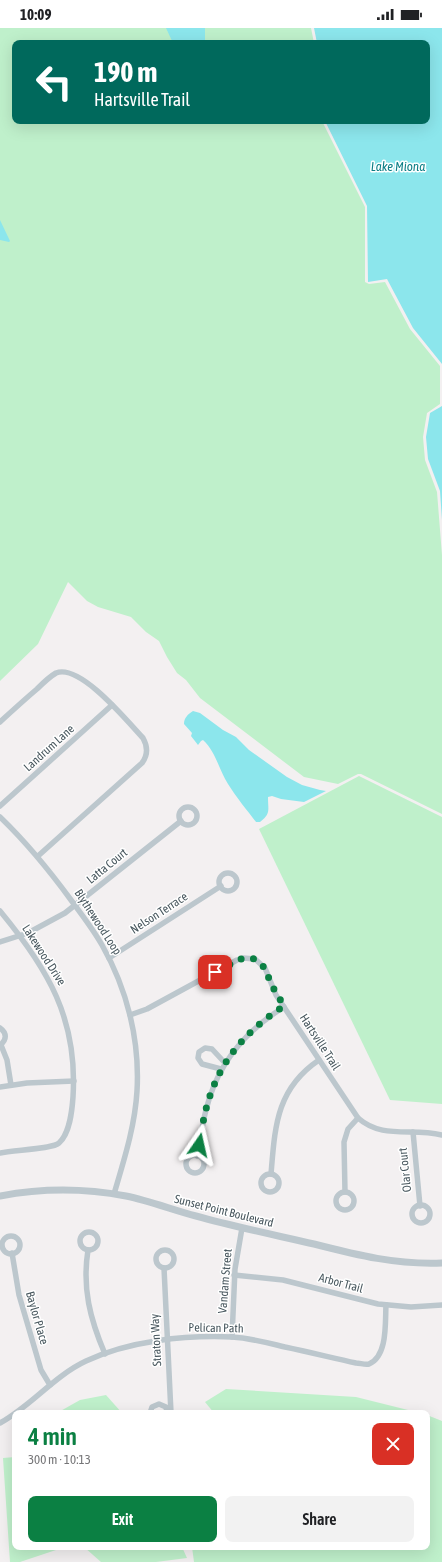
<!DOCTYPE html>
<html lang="en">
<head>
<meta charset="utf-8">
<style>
	body { margin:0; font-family:"Asap Condensed",sans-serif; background:#f2f2f2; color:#202124; height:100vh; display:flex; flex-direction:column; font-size:15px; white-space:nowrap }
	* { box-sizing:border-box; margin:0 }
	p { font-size:13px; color:#757577 }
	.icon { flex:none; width:22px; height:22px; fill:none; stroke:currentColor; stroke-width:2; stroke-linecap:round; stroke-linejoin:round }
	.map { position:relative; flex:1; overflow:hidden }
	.sheet { position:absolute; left:12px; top:1382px; width:418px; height:140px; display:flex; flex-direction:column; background:#fff; border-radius:8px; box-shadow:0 4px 16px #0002 }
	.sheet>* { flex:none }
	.hud { position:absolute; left:12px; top:12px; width:418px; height:84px; border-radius:8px; box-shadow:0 4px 16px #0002; background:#00695c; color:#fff; overflow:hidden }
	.pin { position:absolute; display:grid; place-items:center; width:34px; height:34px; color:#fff; margin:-17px; border-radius:8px; box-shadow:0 2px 6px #0006 }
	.me { position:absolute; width:44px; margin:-22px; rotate:11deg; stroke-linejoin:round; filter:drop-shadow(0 0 3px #0008) }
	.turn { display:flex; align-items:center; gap:14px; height:84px; padding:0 16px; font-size:18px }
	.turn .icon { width:52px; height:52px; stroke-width:2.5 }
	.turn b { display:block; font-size:28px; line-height:34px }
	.round { display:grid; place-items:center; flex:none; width:42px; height:42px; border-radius:8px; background:#f2f2f2 }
	.overview { display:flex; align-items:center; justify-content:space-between; height:68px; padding:0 16px }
	h1 { font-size:24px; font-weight:600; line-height:30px; color:#0b8043 }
	.action { display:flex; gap:8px; margin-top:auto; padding:8px 16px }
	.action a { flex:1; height:46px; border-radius:8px; background:#0b8043; color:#fff; font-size:16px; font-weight:600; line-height:46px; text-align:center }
	.action a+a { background:#f2f2f2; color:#202124 }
	.status { display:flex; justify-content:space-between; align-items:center; height:28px; padding:0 20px; background:#fff; direction:ltr }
	.status svg { height:11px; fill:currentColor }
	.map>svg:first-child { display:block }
	.green { fill:#bff0cb }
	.water { fill:#8ce6ec }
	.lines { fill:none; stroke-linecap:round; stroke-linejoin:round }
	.minor { stroke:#bcc7cd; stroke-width:5.5 }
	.tertiary { stroke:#bcc7cd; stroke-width:7 }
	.route { stroke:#0b8043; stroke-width:7; stroke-dasharray:0 12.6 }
	.labels { text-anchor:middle; stroke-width:3; stroke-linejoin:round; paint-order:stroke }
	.street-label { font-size:12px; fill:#48575e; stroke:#fff }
	.water-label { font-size:13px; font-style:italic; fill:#0d7e85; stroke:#fff }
</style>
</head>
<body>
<div class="status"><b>10:09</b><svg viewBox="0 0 49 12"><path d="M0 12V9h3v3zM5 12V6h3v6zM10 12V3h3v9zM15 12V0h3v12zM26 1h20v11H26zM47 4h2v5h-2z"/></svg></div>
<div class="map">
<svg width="442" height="1534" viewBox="0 0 442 1534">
	<rect width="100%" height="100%" fill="#f3f0f1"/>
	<!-- green -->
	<g class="green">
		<polygon points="0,0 311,0 314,15 15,15 15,93 322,93 365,179 365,254 369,256 385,254 410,301 440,338 440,376 427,385 423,409 425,432 437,464 442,527 442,786 361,746 358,746 338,756 304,749 200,670 186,652 177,645 167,629 159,613 146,604 131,589 98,579 87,573 68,554 38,616 0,653"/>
		<polygon points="359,748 442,789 442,1076 390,1072 259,801"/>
		<polygon points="226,1361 356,1369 420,1385 214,1385 205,1374"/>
		<polygon points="106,1367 122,1385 57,1385 80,1372"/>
		<polygon points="427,1387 442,1393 442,1534 194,1534 192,1519 427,1519"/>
		<polygon points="15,1429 15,1519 65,1519 20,1534 10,1534 3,1430"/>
		<polygon points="84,1519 182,1519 187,1530 156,1534 101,1534"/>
	</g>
	<!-- water -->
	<g class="water">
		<polygon points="166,0 205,0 205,15 173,15"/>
		<polygon points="314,0 442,0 442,336 413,300 387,251 368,254 367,178 325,93 427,93 427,15 317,15"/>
		<polygon points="0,192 10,213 9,214 0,212"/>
		<polygon points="442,378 442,492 440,463 428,431 426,409 430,385"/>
		<path d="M193 683 200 685 223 702 236 709 249 722 287 749 302 757 320 762 326 763 304 774 281 771 272 768 268 769C268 783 271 785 260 794H256C247 782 236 769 228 756 219 742 216 724 203 712L201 713 198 717 191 708 192 705 184 696C184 690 188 686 193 683Z"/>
	</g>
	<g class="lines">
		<!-- minor -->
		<g class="minor">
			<path d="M0 694C12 683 24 672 37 661 42 656 49 649 56 645 80 635 128 694 143 710 148 719 148 727 142 735L38 828"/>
			<polyline points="0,778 112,677"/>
			<circle cx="188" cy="788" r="9"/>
			<path d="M0 789C27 815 49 842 71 872 82 887 93 901 102 917 127 961 140 1012 137 1063 135 1098 124 1132 114 1166"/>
			<circle cx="228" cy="854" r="9"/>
			<path d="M0 883C48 941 78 991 73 1069 72 1083 70 1105 59 1115 53 1121 12 1122 0 1125"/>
			<polyline points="0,914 28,905 65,885 181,793"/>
			<polyline points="109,930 221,858"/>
			<path d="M130 987 147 981 237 932 243 930 255 931 265 940 276 967 358 1090C383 1112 412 1099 442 1107"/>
			<path d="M0 1000C7 1005 7 1012 0 1017"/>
			<polyline points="1,1017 7,1032 11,1057"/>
			<polyline points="221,1041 202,1036 198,1030 199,1024 205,1020 212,1021 225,1035"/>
			<polyline points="0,1059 27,1055 74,1053"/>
			<polyline points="413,1104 420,1178"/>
			<circle cx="195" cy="1136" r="9"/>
			<path d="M197 1128C200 1113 202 1097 206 1082 217 1037 245 1003 284 979"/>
			<path d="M271 1146C275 1099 276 1061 319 1032"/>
			<circle cx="270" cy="1155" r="9"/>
			<polyline points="345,1164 344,1114 348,1101 358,1090"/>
			<circle cx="345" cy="1173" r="9"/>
			<circle cx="421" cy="1186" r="9"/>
			<circle cx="89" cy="1213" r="9"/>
			<circle cx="11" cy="1217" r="9"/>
			<path d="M88 1222C82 1260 90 1291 105 1326"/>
			<circle cx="165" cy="1231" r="9"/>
			<polyline points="12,1225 19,1267 41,1342 50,1357"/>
			<polyline points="164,1240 171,1385"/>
			<polyline points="234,1247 283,1252 378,1276 411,1279 442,1277"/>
			<polyline points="232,1309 235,1241 242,1200"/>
			<polyline points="150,1385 152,1379 159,1376 166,1379 167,1385"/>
			<path d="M0 1395C31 1378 54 1348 86 1333 129 1313 184 1307 232 1309 250 1310 268 1315 285 1319 309 1324 333 1330 356 1335 360 1335 365 1337 369 1336 388 1328 385 1294 386 1277"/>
		</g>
		<!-- tertiary -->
		<path class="tertiary" d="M0 1168C42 1160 84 1160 126 1168 150 1173 173 1182 196 1188 235 1199 275 1207 314 1216 357 1227 397 1237 442 1235"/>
	</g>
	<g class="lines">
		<!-- route -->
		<path class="route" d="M199 1117C201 1105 203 1093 206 1081 218 1035 244 1004 284 978L271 956 265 940 255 931 243 930 215 944"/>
	</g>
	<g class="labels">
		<!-- street labels -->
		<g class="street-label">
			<text transform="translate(49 720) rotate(-42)" y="4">Landrum Lane</text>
			<text transform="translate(107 838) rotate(-39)" y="4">Latta Court</text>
			<text transform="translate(159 885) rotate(-33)" y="4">Nelson Terrace</text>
			<text transform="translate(98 894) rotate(57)" y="4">Blythewood Loop</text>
			<text transform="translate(44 927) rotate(57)" y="4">Lakewood Drive</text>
			<text transform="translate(320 1014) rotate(57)" y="4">Hartsville Trail</text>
			<text transform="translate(405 1142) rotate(-96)" y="4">Olar Court</text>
			<text transform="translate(224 1183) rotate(14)" y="4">Sunset Point Boulevard</text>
			<text transform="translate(225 1253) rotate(-85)" y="4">Vandam Street</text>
			<text transform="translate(341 1255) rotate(15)" y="4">Arbor Trail</text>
			<text transform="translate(37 1290) rotate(74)" y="4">Baylor Place</text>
			<text transform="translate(216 1300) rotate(1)" y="4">Pelican Path</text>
			<text transform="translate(156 1312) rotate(-93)" y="4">Straton Way</text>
		</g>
		<!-- water labels -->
		<g class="water-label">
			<text x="398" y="143">Lake Miona</text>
		</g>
	</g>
</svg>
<div class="pin" style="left:215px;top:944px;background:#d93025"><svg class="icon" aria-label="arrive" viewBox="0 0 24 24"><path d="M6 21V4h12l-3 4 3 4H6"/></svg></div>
<svg class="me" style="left:199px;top:1117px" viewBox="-20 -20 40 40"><path d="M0-17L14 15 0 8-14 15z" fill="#0b8043" stroke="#fff" stroke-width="4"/></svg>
<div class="hud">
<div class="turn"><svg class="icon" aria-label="left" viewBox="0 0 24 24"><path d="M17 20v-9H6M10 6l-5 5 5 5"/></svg><div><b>190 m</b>Hartsville Trail</div></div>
</div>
<section class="sheet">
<div class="overview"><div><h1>4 min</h1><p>300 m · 10:13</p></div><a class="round" style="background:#d93025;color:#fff"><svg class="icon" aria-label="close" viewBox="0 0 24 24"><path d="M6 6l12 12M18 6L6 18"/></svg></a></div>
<div class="action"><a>Exit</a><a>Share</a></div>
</section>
</div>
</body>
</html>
